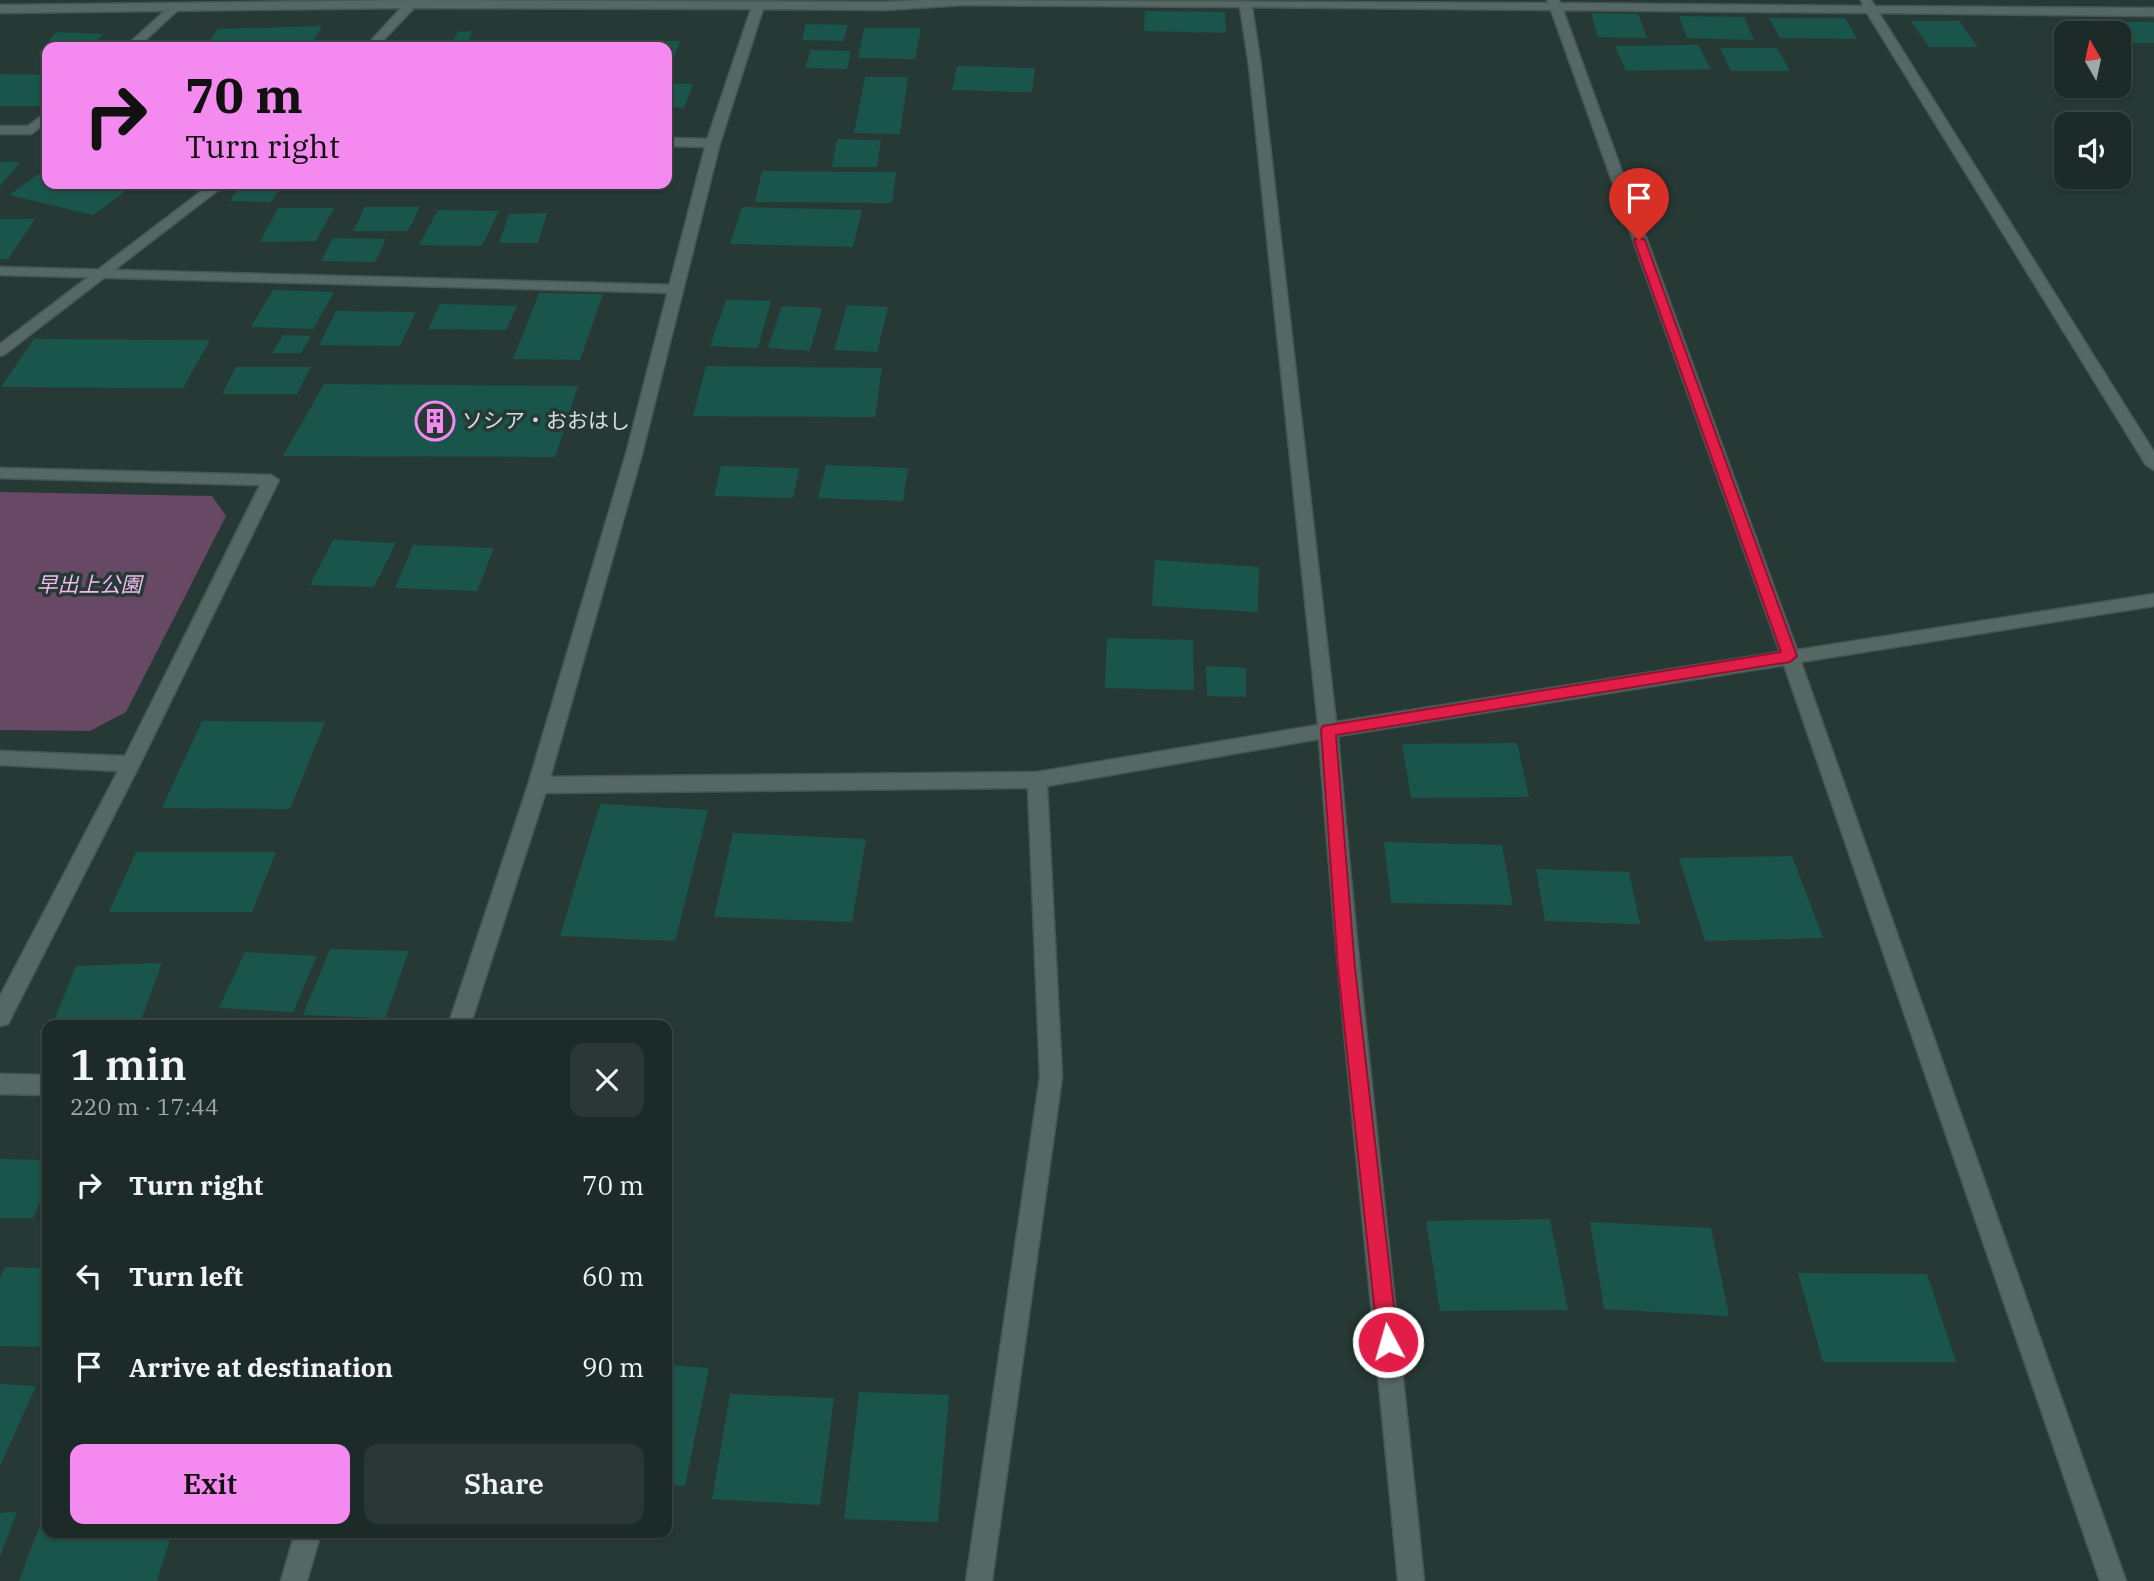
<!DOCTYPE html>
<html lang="en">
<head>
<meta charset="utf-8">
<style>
	body { margin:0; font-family:"IBM Plex Serif","Noto Sans JP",serif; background:#2a3734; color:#f1f3f6; height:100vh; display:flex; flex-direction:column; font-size:26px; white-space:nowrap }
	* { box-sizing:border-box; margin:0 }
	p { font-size:23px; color:#a0a7a8 }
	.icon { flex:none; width:38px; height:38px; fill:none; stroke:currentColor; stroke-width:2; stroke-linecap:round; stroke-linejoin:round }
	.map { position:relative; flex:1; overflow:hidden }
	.panel { position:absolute; left:42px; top:1020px; width:630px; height:518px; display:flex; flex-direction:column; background:#1d2b28; border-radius:14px; box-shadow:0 2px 5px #0004,0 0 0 2px #3b4745 }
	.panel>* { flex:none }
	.hud { position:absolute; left:42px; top:42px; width:630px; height:147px; border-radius:14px; box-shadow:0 2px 5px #0004,0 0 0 2px #3b4745; background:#f489f0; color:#111; overflow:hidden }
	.needle { width:46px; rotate:351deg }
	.controls { position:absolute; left:2054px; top:21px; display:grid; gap:14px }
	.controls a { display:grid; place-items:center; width:77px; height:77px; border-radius:14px; background:#1d2b28; box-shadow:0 2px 5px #0004,0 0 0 2px #3b4745; font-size:35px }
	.pin { position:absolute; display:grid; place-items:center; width:60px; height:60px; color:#fff; margin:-72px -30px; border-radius:50% 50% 50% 0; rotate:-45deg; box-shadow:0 0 7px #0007 }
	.pin .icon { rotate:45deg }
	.me { position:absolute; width:77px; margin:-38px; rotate:354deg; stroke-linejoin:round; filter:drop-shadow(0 0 5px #0008) }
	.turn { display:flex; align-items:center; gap:24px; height:147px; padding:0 28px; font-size:32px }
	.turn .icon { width:91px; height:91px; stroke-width:2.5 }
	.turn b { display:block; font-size:49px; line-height:60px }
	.round { display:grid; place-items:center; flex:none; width:74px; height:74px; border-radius:14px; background:#2a3734 }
	.overview { display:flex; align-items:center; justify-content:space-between; height:119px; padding:0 28px }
	h1 { font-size:42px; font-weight:600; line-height:52px }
	.primary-button { display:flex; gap:14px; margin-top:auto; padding:14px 28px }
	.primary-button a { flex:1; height:80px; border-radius:14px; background:#f489f0; color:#111; font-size:28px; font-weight:600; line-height:80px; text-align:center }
	.primary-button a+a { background:#2a3734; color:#f1f3f6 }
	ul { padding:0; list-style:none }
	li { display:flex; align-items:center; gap:21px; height:91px; padding:0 28px }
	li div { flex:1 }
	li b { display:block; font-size:26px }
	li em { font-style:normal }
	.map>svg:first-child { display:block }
	.green { fill:#674865 }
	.building { fill:#1a554c }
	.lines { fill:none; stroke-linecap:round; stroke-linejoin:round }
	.minor-casing { stroke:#465553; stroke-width:3 }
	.tertiary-casing { stroke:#465553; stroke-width:3 }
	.minor { fill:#556864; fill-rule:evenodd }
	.tertiary { fill:#556864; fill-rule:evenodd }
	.route { fill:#e11d48; stroke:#92132f; stroke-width:2 }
	.labels { text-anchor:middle; stroke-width:7; stroke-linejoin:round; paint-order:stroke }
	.poi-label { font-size:21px; fill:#d4dfdd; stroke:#273935; text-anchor:start }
	.park-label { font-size:21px; font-style:italic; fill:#f3bcf0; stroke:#273935 }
</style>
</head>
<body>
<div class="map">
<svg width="2154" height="1581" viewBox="0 0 2154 1581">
	<rect width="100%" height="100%" fill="#273935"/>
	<!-- green -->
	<polygon class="green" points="0,492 212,496 226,516 126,712 90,731 0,730"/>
	<!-- building -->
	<g class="building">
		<polygon points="1145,11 1225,12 1226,33 1144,31"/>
		<polygon points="1591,13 1638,14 1647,38 1598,37"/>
		<polygon points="1679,16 1744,17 1754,40 1687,38"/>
		<polygon points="1769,18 1845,18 1857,39 1780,38"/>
		<polygon points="1911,21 1959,21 1978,47 1929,47"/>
		<polygon points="2095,22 2154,22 2154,43 2119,43 2119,33 2103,33"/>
		<polygon points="806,24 848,25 843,41 802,40"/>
		<polygon points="322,26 309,47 205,47 218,29"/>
		<polygon points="864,28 921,28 915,59 858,58"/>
		<polygon points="473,31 469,40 680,41 667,76 667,47 449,47 458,32"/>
		<polygon points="57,32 103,34 92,47 47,47 47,53 38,53"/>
		<polygon points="1698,45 1711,69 1626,71 1615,46"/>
		<polygon points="1720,48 1777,48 1790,71 1731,71"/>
		<polygon points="811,50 851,51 847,69 805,68"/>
		<polygon points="957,66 1035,68 1032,92 952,90"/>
		<polygon points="0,74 47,75 47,102 44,106 0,106"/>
		<polygon points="865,77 908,77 900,134 854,133"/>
		<polygon points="667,83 693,84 684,108 667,107"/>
		<polygon points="837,139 881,140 877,167 832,167"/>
		<polygon points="0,162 20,162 0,186"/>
		<polygon points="47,168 47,184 135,184 93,215 9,195"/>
		<polygon points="762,171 896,172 892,203 755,202"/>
		<polygon points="305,184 362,184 360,189 302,189"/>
		<polygon points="241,185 282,185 271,202 230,201"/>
		<polygon points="365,207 420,207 408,231 353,231"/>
		<polygon points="742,207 862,210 853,247 730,244"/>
		<polygon points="278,208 334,208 316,241 260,242"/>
		<polygon points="438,210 499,211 482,246 419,245"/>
		<polygon points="547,213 538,243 499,243 509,214"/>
		<polygon points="0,219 35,219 8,259 0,259"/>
		<polygon points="333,238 386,239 375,262 321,261"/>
		<polygon points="273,290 334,292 313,329 251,327"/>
		<polygon points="539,293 603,294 580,360 513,359"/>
		<polygon points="726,300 771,301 758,348 710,346"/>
		<polygon points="440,304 517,306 506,330 428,329"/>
		<polygon points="847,305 888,307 877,352 834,350"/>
		<polygon points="782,306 822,308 810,351 768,348"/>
		<polygon points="336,311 416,312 400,346 319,345"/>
		<polygon points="283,335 311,336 301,353 272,353"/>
		<polygon points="34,339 210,340 183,388 1,387"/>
		<polygon points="706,366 882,368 875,417 693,416"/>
		<polygon points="236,367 311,367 297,394 222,394"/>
		<polygon points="324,384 578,386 555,457 283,456"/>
		<polygon points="826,465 908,468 903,501 818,498"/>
		<polygon points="721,466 799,468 793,498 714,496"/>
		<polygon points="333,540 396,543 374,587 310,585"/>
		<polygon points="413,545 494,548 477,591 395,588"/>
		<polygon points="1155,560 1259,567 1258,612 1152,606"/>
		<polygon points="1107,638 1193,640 1194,690 1105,688"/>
		<polygon points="1206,666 1246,668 1246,697 1207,696"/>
		<polygon points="202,721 325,722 290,809 162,808"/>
		<polygon points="1517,743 1529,797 1411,798 1402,744"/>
		<polygon points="600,804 708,810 675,941 560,936"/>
		<polygon points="733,833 866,839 852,922 714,917"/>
		<polygon points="1384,842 1502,845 1513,905 1391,903"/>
		<polygon points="136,852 276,852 252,912 109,912"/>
		<polygon points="1792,856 1823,938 1705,941 1679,858"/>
		<polygon points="1536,869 1629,872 1640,924 1545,921"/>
		<polygon points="330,949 409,951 385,1018 303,1015"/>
		<polygon points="245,952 317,956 293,1012 219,1008"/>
		<polygon points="162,963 140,1023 52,1026 76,966"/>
		<polygon points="0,1159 47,1160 47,1187 33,1218 0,1218"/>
		<polygon points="1550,1219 1568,1310 1440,1311 1426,1221"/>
		<polygon points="1590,1222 1711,1228 1729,1316 1604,1309"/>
		<polygon points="5,1267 47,1268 47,1347 0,1346 0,1278"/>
		<polygon points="1798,1273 1927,1274 1956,1362 1823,1362"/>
		<polygon points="667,1365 709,1368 685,1486 667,1485"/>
		<polygon points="0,1384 36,1386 0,1466"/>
		<polygon points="859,1392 949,1395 938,1522 844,1519"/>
		<polygon points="730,1394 834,1398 820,1505 712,1499"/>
		<polygon points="17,1512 0,1556 0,1513"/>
		<polygon points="41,1522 47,1522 47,1533 172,1533 157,1581 19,1581"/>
	</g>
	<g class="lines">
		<defs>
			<g id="minor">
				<path d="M924 0 1548 3 1547 0H1559L1560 3 1863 6 1861 0H1871L1875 6 2154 8V16L1879 13 2154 452V470L2146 465 1867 13 1563 10 1797 650 2154 594V606L1801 662 2126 1581H2100L1784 665 1338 736C1362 1018 1396 1299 1424 1581H1398C1372 1300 1340 1020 1319 739L1047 786 1062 1077 992 1581H966L1040 1077 1028 788 538 793 531 790 528 785 531 780 538 777 1037 772 1318 725 1249 66 1240 7 963 5 885 10 879 6 885 2ZM1252 7 1551 10 1780 652 1336 722 1261 66Z"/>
				<polygon points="169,7 179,9 138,47 125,47"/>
				<polygon points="47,112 47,122 31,134 0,134 0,126 28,126"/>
				<polygon points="667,138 713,139 720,143 713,147 667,146"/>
				<polygon points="0,267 676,285 683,289 676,293 0,275"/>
				<polygon points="0,468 271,475 279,480 140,764 8,1024 0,1026 0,996 118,771 0,765 0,751 125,756 260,485 0,478"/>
				<polygon points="0,1074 47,1075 47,1095 0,1094"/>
			</g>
			<g id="tertiary">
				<polygon points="411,0 885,2 891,6 885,10 763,9 720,143 642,454 548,785 470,1026 448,1026 528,785 626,454 706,143 751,9 414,8 377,47 365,47 401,8 0,13 0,5"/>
				<polygon points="211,184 226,184 5,354 0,356 0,344"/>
				<polygon points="295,1533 321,1533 307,1581 281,1581"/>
			</g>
		</defs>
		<!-- minor casing -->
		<use href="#minor" class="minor-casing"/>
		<!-- tertiary casing -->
		<use href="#tertiary" class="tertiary-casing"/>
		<!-- minor -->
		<use href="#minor" class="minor"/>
		<!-- tertiary -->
		<use href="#tertiary" class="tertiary"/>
	</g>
	<!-- route -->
	<polygon class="route" points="1639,237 1645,240 1797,656 1790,662 1336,735 1355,968 1398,1342 1395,1349 1388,1352 1381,1349 1378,1342 1338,968 1321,730 1323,726 1781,652 1634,240"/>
	<!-- icons -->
	<defs>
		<symbol id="building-ring" viewBox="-11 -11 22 22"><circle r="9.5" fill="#273935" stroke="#f489f0" stroke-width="1.5"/><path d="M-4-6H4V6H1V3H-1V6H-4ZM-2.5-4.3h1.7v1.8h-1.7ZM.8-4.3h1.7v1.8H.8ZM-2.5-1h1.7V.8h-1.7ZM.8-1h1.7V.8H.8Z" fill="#f489f0"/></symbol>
	</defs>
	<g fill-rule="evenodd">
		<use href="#building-ring" x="413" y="399" width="44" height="44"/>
	</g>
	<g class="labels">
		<!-- poi labels -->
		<g class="poi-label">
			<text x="462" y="428">ソシア・おおはし</text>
		</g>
		<!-- park labels -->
		<g class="park-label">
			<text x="89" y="592">早出上公園</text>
		</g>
	</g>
</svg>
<div class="controls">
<a><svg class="needle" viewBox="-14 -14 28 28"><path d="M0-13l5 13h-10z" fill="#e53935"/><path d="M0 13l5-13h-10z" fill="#a0a7a8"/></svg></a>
<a><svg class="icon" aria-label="sound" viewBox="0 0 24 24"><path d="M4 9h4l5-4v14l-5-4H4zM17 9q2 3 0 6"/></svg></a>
</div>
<div class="pin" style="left:1639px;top:240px;background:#d93025"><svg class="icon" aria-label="arrive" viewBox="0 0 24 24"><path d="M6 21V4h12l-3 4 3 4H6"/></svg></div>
<svg class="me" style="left:1388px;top:1342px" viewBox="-20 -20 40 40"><circle r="17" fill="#e11d48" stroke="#fff" stroke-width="3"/><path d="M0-11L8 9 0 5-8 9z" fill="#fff"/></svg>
<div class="hud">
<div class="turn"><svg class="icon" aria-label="right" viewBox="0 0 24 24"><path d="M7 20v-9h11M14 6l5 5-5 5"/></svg><div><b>70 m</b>Turn right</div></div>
</div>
<section class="panel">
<div class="overview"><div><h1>1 min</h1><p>220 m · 17:44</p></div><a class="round"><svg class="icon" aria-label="close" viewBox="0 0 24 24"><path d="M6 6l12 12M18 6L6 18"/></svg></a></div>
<ul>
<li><svg class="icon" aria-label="right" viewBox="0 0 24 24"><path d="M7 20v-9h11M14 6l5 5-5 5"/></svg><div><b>Turn right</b></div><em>70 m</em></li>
<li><svg class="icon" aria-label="left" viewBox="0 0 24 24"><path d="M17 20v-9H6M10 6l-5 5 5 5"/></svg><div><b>Turn left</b></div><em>60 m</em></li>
<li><svg class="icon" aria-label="arrive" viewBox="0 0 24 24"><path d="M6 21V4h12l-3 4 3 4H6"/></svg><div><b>Arrive at destination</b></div><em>90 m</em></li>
</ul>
<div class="primary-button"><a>Exit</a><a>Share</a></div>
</section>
</div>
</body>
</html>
